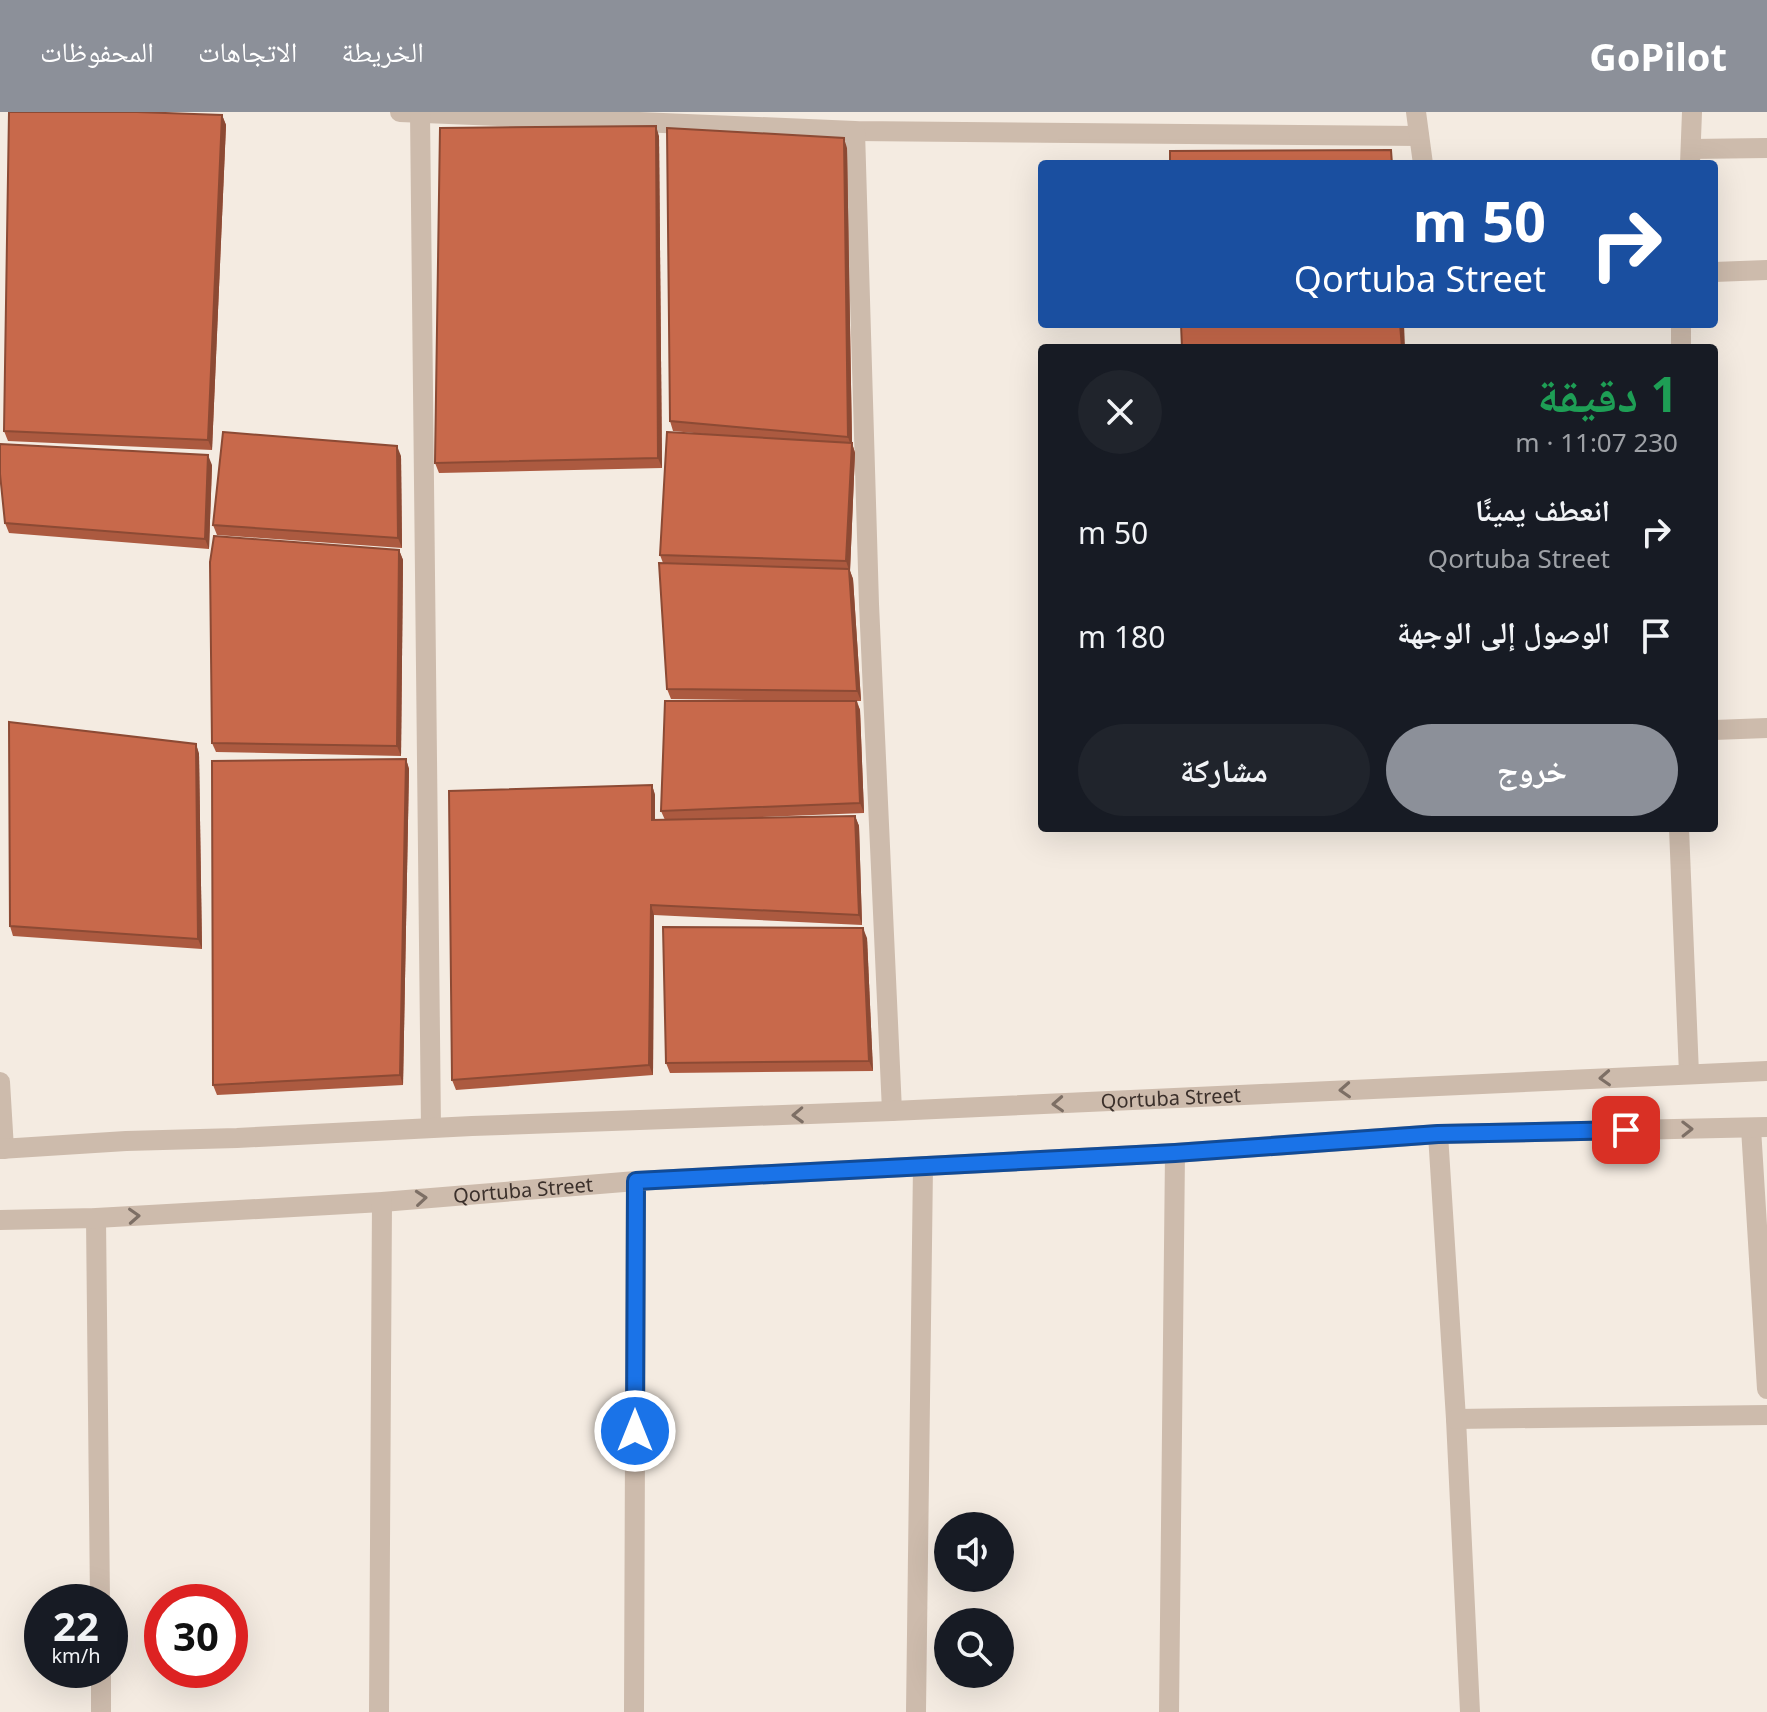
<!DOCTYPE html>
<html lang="ar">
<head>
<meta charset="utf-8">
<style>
	body { margin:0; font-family:"Noto Sans","Noto Naskh Arabic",sans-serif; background:#20242c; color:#f1f3f6; direction:rtl; height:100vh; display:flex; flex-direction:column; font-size:30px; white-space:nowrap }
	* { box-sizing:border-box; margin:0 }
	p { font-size:26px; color:#9ea1a6 }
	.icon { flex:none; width:44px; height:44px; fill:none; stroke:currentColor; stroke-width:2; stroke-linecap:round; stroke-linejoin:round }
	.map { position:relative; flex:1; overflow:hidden; direction:ltr }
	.drawer { position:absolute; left:1038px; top:232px; width:680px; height:488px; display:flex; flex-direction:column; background:#171b24; border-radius:8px; box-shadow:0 8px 32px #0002; direction:rtl }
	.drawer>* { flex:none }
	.top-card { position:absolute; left:1038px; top:48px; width:680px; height:168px; border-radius:8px; box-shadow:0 8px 32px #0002; direction:rtl; background:#1a4fa0; color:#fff; overflow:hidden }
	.controls { position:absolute; left:934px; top:1400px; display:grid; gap:16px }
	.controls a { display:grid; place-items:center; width:80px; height:80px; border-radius:50%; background:#171b24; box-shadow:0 8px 32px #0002; font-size:40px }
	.speed { position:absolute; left:24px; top:1472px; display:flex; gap:16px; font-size:40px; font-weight:700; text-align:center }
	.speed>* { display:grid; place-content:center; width:104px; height:104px; border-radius:50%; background:#171b24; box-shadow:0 8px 32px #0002; line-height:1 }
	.speed small { font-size:20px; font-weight:400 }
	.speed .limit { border:12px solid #d22; background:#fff; color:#111 }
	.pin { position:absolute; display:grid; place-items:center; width:68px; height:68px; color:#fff; margin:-34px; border-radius:16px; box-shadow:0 4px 12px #0006 }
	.me { position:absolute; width:88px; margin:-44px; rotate:0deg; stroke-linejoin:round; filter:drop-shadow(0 0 6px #0008) }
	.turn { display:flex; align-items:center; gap:28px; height:168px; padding:0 40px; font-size:36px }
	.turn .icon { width:104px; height:104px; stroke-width:2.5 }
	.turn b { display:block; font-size:56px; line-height:68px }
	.round { display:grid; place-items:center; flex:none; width:84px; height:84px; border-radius:42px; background:#20242c }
	.head { display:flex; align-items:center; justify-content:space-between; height:136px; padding:0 40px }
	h1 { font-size:48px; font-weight:700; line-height:60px; color:#1e9e55 }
	.primary-button { display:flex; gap:16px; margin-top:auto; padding:16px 40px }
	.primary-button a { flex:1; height:92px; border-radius:48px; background:#8c9099; color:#fff; font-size:32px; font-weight:700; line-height:92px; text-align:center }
	.primary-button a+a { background:#20242c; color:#f1f3f6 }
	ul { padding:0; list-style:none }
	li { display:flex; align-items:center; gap:24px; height:104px; padding:0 40px }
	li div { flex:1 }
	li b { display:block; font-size:30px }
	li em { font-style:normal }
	header { display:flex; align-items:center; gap:48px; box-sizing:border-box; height:112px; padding:0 40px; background:#8c9099; color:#fff }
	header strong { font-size:38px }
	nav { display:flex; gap:44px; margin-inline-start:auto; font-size:28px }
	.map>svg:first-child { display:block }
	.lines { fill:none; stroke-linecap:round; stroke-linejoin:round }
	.minor { stroke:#cdbbac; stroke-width:20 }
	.wall { fill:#ac5a40 }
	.shaded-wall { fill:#8c4a34 }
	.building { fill:#c8694b; stroke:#8c4a34; stroke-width:2 }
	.oneway { stroke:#7d6f65 }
	.route-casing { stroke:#114b97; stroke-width:20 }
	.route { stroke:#1a73e8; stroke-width:14 }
	.labels { text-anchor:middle; stroke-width:8; stroke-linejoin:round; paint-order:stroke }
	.street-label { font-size:20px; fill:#3b302b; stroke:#fbf5ee }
</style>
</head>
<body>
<header>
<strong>GoPilot</strong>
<nav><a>الخريطة</a><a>الاتجاهات</a><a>المحفوظات</a></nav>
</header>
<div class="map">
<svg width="1767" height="1600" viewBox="0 0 1767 1600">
	<rect width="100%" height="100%" fill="#f4ebe1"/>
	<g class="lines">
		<!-- minor -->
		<g class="minor">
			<polyline points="400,0 855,19 1419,24"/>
			<polyline points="1416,0 1423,52"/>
			<polyline points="420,1 431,1016"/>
			<polyline points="855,19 869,492 892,999"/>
			<polyline points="1691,37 1767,36"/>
			<polyline points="1690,52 1692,0"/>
			<polyline points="1714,160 1767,158"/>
			<polyline points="1681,236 1681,212"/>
			<polyline points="1714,618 1767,616"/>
			<polyline points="1679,716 1689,962"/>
			<polyline points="0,970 4,1037"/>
			<polyline points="1751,1016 1767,1277"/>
			<polyline points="1438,1022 1456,1307 1470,1600"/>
			<path id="s1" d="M0 1037 126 1029 237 1026 472 1014 892 999 1767 959"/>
			<polyline points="96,1106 100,1490"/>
			<path id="s2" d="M0 1108 96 1106 382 1090 636 1069 1175 1041 1438 1022 1767 1015"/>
			<polyline points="1456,1307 1767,1303"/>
			<polyline points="101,1600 101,1558"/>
			<polyline points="379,1600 382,1090"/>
			<polyline points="634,1600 636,1069"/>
			<polyline points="916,1600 923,1054"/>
			<polyline points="1169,1600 1175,1041"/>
		</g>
	</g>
	<!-- wall -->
	<g class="wall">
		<polygon points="222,3 226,13 212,338 8,329 4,319"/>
		<polygon points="659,24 662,356 439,361 435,351"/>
		<polygon points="847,36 852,331 855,341 850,459 853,467 861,589 857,589 860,598 864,701 712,707 855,704 859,714 862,813 654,803 653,963 456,978 452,968 652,673 655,683 655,708 665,708 661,699 808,589 671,587 667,577 663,451 660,443 715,323 673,319 670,309"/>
		<polygon points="401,344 402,436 217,423 213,413"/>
		<polygon points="212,353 209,437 9,421 5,411"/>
		<polygon points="399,438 403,448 401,644 216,640 212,631"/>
		<polygon points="196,632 199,642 202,837 13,824 10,814"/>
		<polygon points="406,647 409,657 403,973 217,983 213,973"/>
		<polygon points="867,826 873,959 670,961 666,951"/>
	</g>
	<!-- shaded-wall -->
	<g class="shaded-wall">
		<polygon points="222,3 226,13 212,338 208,328"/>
		<polygon points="656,14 659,24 662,356 658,346"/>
		<polygon points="844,26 847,36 852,331 855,341 850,459 853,467 861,589 857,579 849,458 846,449 851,334 848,325"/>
		<polygon points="1400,212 1404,212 1405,236 1402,236"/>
		<polygon points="397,334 401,344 402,436 398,426"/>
		<polygon points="208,343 212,353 209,437 205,427"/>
		<polygon points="399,438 403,448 401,644 397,634"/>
		<polygon points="856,589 860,598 864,701 860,691"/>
		<polygon points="196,632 199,642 202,837 198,827"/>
		<polygon points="406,647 409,657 403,973 400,963"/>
		<polygon points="652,673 655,683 655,718 652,708"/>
		<polygon points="855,704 859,714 862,813 859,803"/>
		<polygon points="651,793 654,803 653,963 649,953"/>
		<polygon points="863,816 867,826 873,959 869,949"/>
	</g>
	<!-- building -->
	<g class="building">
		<polygon points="9,0 137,0 222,3 208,328 4,319"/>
		<polygon points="656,14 658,346 435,351 440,16"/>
		<polygon points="667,16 844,26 848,325 670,309"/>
		<polygon points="1391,38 1392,52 1170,52 1170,39"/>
		<polygon points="1181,212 1400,212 1402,236 1182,236"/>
		<polygon points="223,320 397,334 398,426 213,413"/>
		<polygon points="667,320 852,331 846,449 660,443"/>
		<polygon points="0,332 208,343 205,427 5,411 0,362"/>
		<polygon points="214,424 399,438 397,634 212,631 210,450"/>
		<polygon points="659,451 849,457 857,579 667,577"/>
		<polygon points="665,589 856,589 860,691 661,699"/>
		<polygon points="9,610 196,632 198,827 10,814"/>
		<polygon points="406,647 400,963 213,973 212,649"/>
		<polygon points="652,673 652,708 855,704 859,803 651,793 649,953 452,968 449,679"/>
		<polygon points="663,815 863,816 869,949 666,951"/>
	</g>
	<!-- one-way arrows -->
	<defs><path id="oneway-chevron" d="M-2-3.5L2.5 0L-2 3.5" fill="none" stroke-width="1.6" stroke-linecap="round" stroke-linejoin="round" transform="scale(2)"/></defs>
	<g class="oneway">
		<use href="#oneway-chevron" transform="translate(1605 966) rotate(177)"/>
		<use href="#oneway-chevron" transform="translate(1345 978) rotate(177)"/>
		<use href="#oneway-chevron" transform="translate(1058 992) rotate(177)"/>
		<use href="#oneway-chevron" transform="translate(798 1003) rotate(178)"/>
		<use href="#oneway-chevron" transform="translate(1687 1017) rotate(-1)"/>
		<use href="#oneway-chevron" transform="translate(421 1086) rotate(-5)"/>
		<use href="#oneway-chevron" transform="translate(134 1104) rotate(-3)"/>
	</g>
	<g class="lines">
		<defs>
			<polyline id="route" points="635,1319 636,1069 1175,1041 1438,1022 1626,1018"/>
		</defs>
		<!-- route casing -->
		<use href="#route" class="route-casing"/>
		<!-- route -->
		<use href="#route" class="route"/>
	</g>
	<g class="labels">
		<!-- street labels -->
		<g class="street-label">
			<text dy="7" stroke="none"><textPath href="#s1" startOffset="1172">Qortuba Street</textPath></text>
			<text dy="7" stroke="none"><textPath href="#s2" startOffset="524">Qortuba Street</textPath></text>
		</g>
	</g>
</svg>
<div class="controls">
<a><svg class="icon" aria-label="sound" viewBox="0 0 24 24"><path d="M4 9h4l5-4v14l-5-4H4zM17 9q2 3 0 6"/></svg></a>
<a><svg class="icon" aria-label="search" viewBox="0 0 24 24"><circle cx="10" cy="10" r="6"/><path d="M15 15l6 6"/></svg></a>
</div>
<div class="speed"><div>22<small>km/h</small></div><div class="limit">30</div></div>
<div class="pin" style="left:1626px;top:1018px;background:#d93025"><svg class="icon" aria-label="arrive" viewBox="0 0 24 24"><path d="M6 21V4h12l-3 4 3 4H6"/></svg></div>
<svg class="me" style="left:635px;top:1319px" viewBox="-20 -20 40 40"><circle r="17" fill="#1a73e8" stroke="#fff" stroke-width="3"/><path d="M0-11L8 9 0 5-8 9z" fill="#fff"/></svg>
<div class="top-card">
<div class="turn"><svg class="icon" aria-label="right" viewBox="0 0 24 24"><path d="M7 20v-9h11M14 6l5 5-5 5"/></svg><div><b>50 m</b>Qortuba Street</div></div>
</div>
<section class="drawer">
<div class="head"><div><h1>1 دقيقة</h1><p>230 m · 11:07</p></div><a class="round"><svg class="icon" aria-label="close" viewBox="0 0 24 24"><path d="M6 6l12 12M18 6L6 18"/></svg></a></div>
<ul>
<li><svg class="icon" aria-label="right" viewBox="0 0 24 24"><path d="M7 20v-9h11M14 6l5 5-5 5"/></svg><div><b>انعطف يمينًا</b><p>Qortuba Street</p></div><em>50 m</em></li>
<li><svg class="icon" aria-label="arrive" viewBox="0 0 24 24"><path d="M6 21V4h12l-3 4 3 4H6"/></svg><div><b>الوصول إلى الوجهة</b></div><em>180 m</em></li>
</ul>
<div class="primary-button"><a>خروج</a><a>مشاركة</a></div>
</section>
</div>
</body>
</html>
